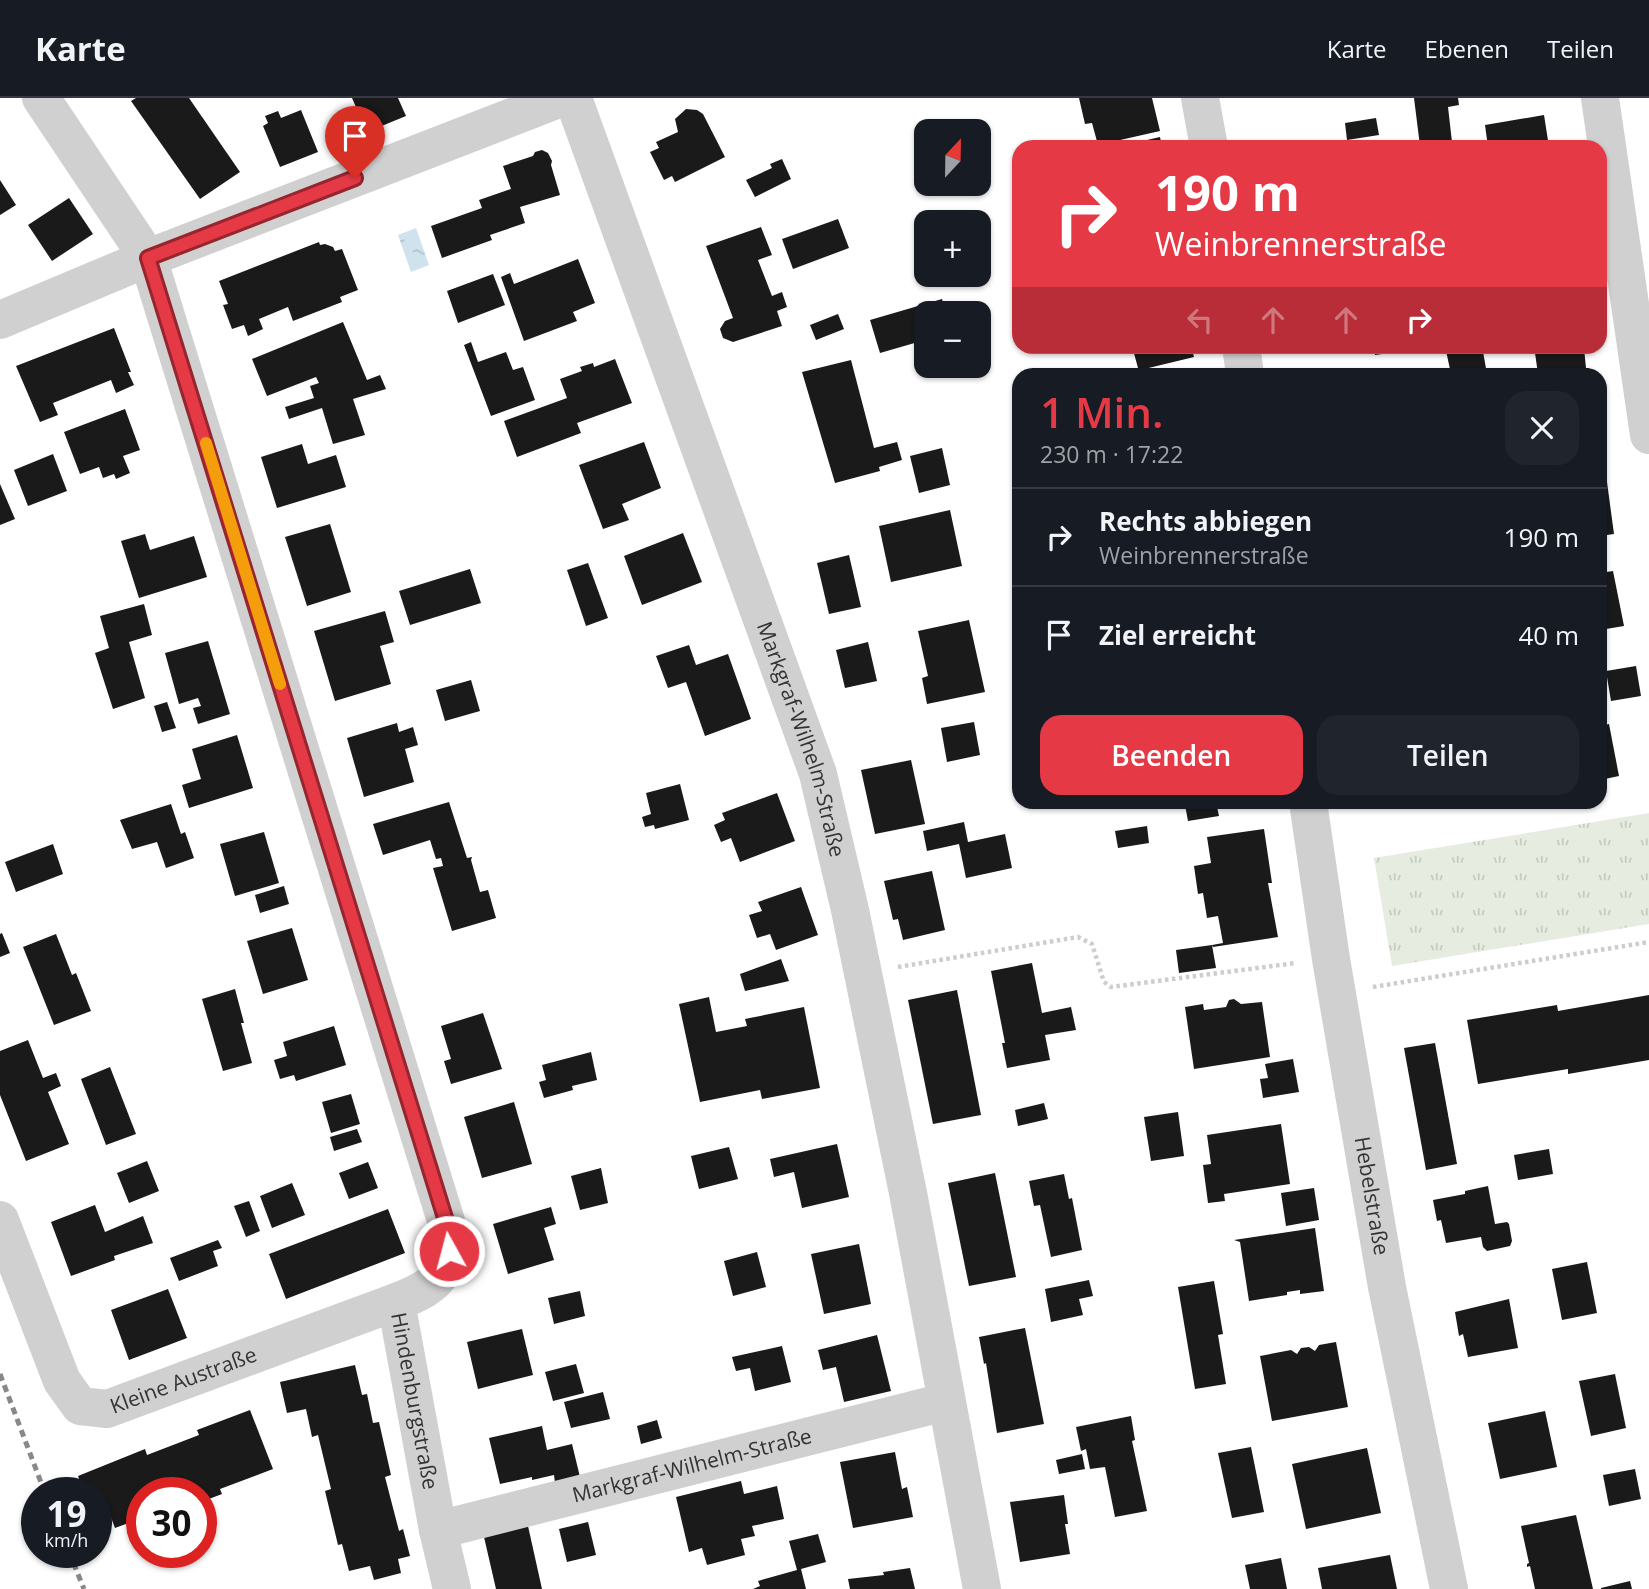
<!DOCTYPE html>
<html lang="de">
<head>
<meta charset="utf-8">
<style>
	body { margin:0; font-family:"Open Sans",sans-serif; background:#20242c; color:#f1f3f6; height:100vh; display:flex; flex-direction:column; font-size:26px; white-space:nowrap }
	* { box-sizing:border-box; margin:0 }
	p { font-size:23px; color:#9ea1a6 }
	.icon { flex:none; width:38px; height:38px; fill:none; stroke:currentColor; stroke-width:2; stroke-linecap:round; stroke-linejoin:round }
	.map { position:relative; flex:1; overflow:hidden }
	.drawer { position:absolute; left:1012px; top:270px; width:595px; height:441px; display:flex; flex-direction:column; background:#171b24; border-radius:21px; box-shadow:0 2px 5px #0004 }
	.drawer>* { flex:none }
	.guide { position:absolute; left:1012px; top:42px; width:595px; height:214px; border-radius:21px; box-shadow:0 2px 5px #0004; background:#e63946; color:#fff; overflow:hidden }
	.needle { width:46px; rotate:22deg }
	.controls { position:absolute; left:914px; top:21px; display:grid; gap:14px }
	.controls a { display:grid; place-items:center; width:77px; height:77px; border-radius:14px; background:#171b24; box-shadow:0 2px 5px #0004; font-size:35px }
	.speed { position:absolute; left:21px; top:1379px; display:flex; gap:14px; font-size:35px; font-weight:700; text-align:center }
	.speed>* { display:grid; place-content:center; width:91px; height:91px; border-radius:50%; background:#171b24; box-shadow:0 2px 5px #0004; line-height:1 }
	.speed small { font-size:18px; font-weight:400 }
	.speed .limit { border:10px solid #d22; background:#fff; color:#111 }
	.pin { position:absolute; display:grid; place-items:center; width:60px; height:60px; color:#fff; margin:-72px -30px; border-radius:50% 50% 50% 0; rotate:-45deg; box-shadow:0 0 7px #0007 }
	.pin .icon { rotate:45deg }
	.me { position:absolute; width:77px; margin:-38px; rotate:353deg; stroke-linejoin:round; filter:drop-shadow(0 0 5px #0008) }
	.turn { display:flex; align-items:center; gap:24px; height:147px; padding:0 28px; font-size:32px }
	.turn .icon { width:91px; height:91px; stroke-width:2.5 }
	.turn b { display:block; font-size:49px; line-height:60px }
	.lanes { display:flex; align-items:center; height:66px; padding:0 28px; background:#0003; justify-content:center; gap:35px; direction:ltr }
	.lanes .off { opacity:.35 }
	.round { display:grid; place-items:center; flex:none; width:74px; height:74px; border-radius:21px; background:#20242c }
	.overview { display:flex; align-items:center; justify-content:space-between; height:119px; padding:0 28px }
	h1 { font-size:42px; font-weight:600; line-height:52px; color:#e63946 }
	.button { display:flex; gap:14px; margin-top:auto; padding:14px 28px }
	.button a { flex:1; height:80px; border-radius:21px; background:#e63946; color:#fff; font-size:28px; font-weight:600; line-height:80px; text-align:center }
	.button a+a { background:#20242c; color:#f1f3f6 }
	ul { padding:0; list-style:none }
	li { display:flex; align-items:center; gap:21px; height:98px; padding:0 28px; border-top:2px solid #363941 }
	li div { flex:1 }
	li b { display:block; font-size:26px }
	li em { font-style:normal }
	header { display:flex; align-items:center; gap:42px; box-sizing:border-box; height:98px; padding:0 35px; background:#171b24; border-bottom:2px solid #363941 }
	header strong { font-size:33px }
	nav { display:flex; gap:38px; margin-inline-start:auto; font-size:24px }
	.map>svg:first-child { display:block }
	.park { fill:url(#park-tufts) }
	.water { fill:url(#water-ripples) }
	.building { fill:#1a1a1a }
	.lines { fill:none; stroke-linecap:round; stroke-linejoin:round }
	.path { stroke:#cdcdcd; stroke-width:4.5; stroke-dasharray:3.5 3.5; stroke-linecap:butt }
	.minor { stroke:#d0d0d0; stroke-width:38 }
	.rail { stroke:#888; stroke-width:5; stroke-dasharray:7 5; stroke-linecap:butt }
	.route-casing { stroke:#96252e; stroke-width:18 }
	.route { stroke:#e63946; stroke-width:12 }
	.slow { stroke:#f59e0b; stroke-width:12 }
	.labels { text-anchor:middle; stroke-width:7; stroke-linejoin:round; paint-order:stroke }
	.street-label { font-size:21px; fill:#333; stroke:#fff }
</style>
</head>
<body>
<header>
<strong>Karte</strong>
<nav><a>Karte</a><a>Ebenen</a><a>Teilen</a></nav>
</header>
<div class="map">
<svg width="1649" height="1491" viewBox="0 0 1649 1491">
	<defs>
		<pattern id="park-tufts" width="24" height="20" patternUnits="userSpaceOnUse" patternTransform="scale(1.75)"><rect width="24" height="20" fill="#e6ecdf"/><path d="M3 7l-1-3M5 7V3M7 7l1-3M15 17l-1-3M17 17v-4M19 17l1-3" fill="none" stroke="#c6cbc0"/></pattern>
		<pattern id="water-ripples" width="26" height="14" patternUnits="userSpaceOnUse" patternTransform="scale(1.75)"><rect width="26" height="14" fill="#cfe2ee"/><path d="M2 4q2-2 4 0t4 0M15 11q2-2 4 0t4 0" fill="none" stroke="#b2c2cd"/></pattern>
	</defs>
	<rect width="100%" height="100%" fill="#fff"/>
	<!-- park -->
	<polygon class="park" points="1649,715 1649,826 1392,868 1374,760"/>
	<!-- water -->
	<polygon class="water" points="416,130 429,167 411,174 398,137"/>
	<!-- building -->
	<g class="building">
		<polygon points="136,0 189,0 240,74 200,101 131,3"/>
		<polygon points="352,0 398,0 406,18 367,34"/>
		<polygon points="1079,0 1152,0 1160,33 1098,47 1092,25 1085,26"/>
		<polygon points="1414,0 1458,0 1459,7 1448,9 1452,44 1420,48"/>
		<polygon points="686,11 697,12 703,16 725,59 675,84 672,78 664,82 650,54 659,50 656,44 678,34 675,21"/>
		<polygon points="301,12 318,54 280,69 263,28 268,25 265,18 278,13 281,20"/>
		<polygon points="1544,17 1549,49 1488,49 1485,27"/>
		<polygon points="1376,20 1379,37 1347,42 1345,25"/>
		<polygon points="1160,39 1162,49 1121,49 1121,48"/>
		<polygon points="542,52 548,55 552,63 551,67 560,97 520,109 525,125 490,137 492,142 442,160 431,128 482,110 479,102 511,91 503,68 533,58 535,54"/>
		<polygon points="782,61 791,81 755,99 746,82 772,70 770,66"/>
		<polygon points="0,82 16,107 0,117"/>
		<polygon points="69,100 93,136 52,163 28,127"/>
		<polygon points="838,121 849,150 793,171 782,141"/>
		<polygon points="761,129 772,157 758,162 772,198 782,194 787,209 777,213 782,228 733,244 723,240 720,231 725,223 733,220 706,148"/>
		<polygon points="319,144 320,147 325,146 333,149 335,153 342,151 358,192 340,199 342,204 293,223 288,209 259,221 263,231 248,238 244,227 232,231 223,207 228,206 219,183"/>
		<polygon points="578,161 595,205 573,214 577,223 524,243 501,179 510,175 514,186"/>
		<polygon points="493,176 505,207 458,225 447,193"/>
		<polygon points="942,201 946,215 926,215 926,225 914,229 918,244 880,255 870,222"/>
		<polygon points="838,216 844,231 816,242 810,227"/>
		<polygon points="343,224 367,282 380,277 386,291 353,301 365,337 333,346 322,310 289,321 285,309 314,300 310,288 319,285 316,279 267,298 252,261"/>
		<polygon points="114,230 131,274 128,274 134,287 116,295 111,282 53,305 58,317 40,324 16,268"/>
		<polygon points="471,244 478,264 506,254 513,272 523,269 535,302 491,318 464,247"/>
		<polygon points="1132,248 1191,248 1194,259 1132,274 1132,271 1138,270"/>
		<polygon points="1374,248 1425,248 1425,250 1375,257"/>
		<polygon points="1445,248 1482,248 1487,276 1451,276"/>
		<polygon points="1584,250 1586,270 1589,270 1589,276 1538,276 1535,255"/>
		<polygon points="615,261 632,305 577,325 581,335 517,359 504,323 567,300 560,281 582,273 580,269 593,265 594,269"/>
		<polygon points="851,262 874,350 897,344 902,362 879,369 880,373 835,385 802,274"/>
		<polygon points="125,311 140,352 123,358 130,375 116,381 114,376 103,380 99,369 80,376 64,334"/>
		<polygon points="644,344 661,390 622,406 629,422 603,431 579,367"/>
		<polygon points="302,346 308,366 336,357 346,389 277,410 261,359"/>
		<polygon points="942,350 950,387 919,395 910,358"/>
		<polygon points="53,356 67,393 28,408 14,372"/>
		<polygon points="1604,362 1614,436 1600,438 1600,363"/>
		<polygon points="0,386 15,421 0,427"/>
		<polygon points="950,412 962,468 891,484 879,428"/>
		<polygon points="330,426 351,494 307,508 285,439"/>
		<polygon points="683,435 702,484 642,507 624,458"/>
		<polygon points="145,436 150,452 194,438 207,479 139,500 121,443"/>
		<polygon points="849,457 861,509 829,516 817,465"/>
		<polygon points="588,465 608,520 586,528 567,472"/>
		<polygon points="470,471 481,505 410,527 399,493"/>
		<polygon points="1613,473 1624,528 1600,532 1600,475"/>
		<polygon points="144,506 152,537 129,544 145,600 113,611 95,555 109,550 100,518"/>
		<polygon points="385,513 394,544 380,548 391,586 335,603 314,533"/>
		<polygon points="969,522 985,594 927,606 922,580 928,578 918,533"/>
		<polygon points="208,543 230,616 198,626 193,610 201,608 198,600 179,606 165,555"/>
		<polygon points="868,544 877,583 845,590 836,552"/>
		<polygon points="689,547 696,567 728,556 751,621 705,638 686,584 668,590 656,558"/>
		<polygon points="1636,568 1641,598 1611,603 1606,573"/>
		<polygon points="471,582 480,613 445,623 436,592"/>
		<polygon points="167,604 176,630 162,634 154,608"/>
		<polygon points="974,624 980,657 947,664 941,630"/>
		<polygon points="397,625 399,634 413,629 418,647 405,651 414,684 364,699 347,640"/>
		<polygon points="1609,626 1619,678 1600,682 1600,628"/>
		<polygon points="237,637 253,690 189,710 182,687 201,681 192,651"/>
		<polygon points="911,662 925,726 875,736 861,672"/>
		<polygon points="680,686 689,722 655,731 654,727 645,729 642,719 651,716 646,695"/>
		<polygon points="777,695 795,743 740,764 731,740 721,744 714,727 725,722 722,715"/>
		<polygon points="449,704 467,760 472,759 471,762 480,794 488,792 496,820 452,833 433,770 443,768 441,760 436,761 430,742 383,757 373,726"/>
		<polygon points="1206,704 1216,704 1219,718 1188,723 1185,707"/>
		<polygon points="1416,704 1442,704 1443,705 1417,710"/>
		<polygon points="171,706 181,736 185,734 194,760 166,770 157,744 132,751 120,722"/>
		<polygon points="964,724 968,744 1005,736 1012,770 966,780 959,746 927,753 923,733"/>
		<polygon points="1147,728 1149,745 1118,750 1115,733"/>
		<polygon points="1264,731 1272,785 1268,785 1278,839 1213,849 1212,847 1223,845 1218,818 1207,820 1203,795 1198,796 1194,768 1211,765 1207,739"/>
		<polygon points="264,734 279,785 235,798 220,746"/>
		<polygon points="53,746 63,776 16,794 5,764"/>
		<polygon points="932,773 945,832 903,842 898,821 893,822 884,783"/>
		<polygon points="284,788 289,806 260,815 255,797"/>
		<polygon points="801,789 818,837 776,852 770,836 757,840 749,817 762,813 758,804"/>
		<polygon points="292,830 308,882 263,896 247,843"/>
		<polygon points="2,835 10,855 0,859 0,836"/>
		<polygon points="56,836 72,877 76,875 91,913 54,927 23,849"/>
		<polygon points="1212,847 1216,870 1179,875 1176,852"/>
		<polygon points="781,861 789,883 745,893 740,876"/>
		<polygon points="1032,865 1042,915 1071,909 1076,932 1045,937 1050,962 1007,970 1002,945 1005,945 991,873"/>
		<polygon points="235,891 244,925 241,925 252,965 223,973 202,901"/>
		<polygon points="957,892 981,1017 933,1026 908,902"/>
		<polygon points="1649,897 1649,962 1568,976 1568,971 1478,986 1467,922 1557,907 1558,913"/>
		<polygon points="709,899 716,934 747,928 745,921 804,909 820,990 762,1001 760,992 700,1004 679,906"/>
		<polygon points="1234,901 1241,906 1262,904 1270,959 1194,971 1185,909 1203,906 1204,912 1226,909 1229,902"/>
		<polygon points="483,915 502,971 451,986 444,963 451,961 441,928"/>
		<polygon points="334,928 346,967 296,983 294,977 280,981 274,962 287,958 283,944"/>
		<polygon points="28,942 43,980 56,975 61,988 48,994 69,1046 26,1063 0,997 0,953"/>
		<polygon points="1435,945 1457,1066 1426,1072 1404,950"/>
		<polygon points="591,954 597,982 572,988 573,992 544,1000 539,984 546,982 542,967"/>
		<polygon points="1293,961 1299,994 1263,1000 1260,981 1268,980 1265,966"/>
		<polygon points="110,969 136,1036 106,1047 81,981"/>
		<polygon points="351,996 360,1026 331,1035 322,1004"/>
		<polygon points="514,1004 532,1066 482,1080 464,1019"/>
		<polygon points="1044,1005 1048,1021 1018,1028 1015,1012"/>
		<polygon points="1178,1014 1184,1058 1151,1063 1144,1019"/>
		<polygon points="1281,1026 1290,1086 1224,1096 1225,1103 1208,1105 1203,1067 1211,1066 1207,1037"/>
		<polygon points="357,1031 362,1044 334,1053 330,1039"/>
		<polygon points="837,1046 849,1099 802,1110 794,1074 774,1079 770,1061"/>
		<polygon points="729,1049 738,1081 699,1091 691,1058"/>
		<polygon points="1549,1051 1553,1076 1518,1082 1514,1057"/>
		<polygon points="147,1063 159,1093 129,1105 117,1075"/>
		<polygon points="368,1064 378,1090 349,1101 339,1075"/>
		<polygon points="601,1070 608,1105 580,1112 571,1078"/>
		<polygon points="995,1075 1016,1179 969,1188 948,1085"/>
		<polygon points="1064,1076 1069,1101 1072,1100 1082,1152 1051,1159 1040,1107 1034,1108 1029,1083"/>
		<polygon points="292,1085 305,1117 272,1130 260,1098"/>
		<polygon points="1488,1088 1495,1126 1507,1124 1509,1126 1512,1143 1510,1148 1487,1153 1483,1149 1481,1139 1446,1145 1441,1122 1437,1123 1433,1102 1465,1096 1465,1093"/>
		<polygon points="1314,1090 1319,1122 1286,1128 1281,1095"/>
		<polygon points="249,1103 260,1133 246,1139 234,1108"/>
		<polygon points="95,1107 105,1134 143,1118 153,1145 114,1158 115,1162 71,1178 51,1124"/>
		<polygon points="551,1109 556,1126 544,1130 554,1162 508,1176 493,1126"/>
		<polygon points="388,1111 405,1155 286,1201 269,1156"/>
		<polygon points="1315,1130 1324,1193 1300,1196 1300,1192 1287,1194 1287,1197 1249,1203 1240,1144 1234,1142"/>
		<polygon points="218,1142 222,1150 213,1153 218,1168 179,1183 170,1160"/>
		<polygon points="859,1146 871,1206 824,1216 811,1156"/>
		<polygon points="757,1154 766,1189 733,1198 724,1163"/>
		<polygon points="1587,1164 1597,1215 1562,1222 1552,1171"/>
		<polygon points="1089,1182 1093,1198 1079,1201 1083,1217 1051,1224 1045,1191"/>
		<polygon points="1214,1183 1223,1236 1218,1237 1226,1286 1195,1291 1178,1189"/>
		<polygon points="168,1191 187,1240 129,1262 111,1212"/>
		<polygon points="580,1193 585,1218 554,1226 548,1200"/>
		<polygon points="1509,1201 1518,1250 1468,1259 1463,1236 1459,1238 1455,1214"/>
		<polygon points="1025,1230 1044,1326 997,1335 986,1265 984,1266 979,1239"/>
		<polygon points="522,1231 533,1277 478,1291 467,1244"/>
		<polygon points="877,1237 891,1293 844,1304 836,1269 823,1272 818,1252"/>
		<polygon points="1336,1244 1348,1309 1272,1323 1260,1258 1291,1252 1297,1256 1301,1250 1309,1249 1315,1253 1319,1247"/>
		<polygon points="782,1248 791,1284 755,1293 750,1270 736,1273 732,1259"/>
		<polygon points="576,1266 584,1295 553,1303 545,1274"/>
		<polygon points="355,1267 362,1297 367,1296 373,1325 379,1324 391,1377 385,1379 399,1433 403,1431 410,1458 398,1461 401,1475 374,1482 370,1468 349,1473 342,1446 338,1447 325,1393 331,1391 318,1337 312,1339 306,1311 287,1315 280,1284"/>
		<polygon points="1615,1276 1626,1330 1591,1338 1579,1283"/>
		<polygon points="603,1294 610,1321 571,1330 564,1304"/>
		<polygon points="250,1312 273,1371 220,1391 222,1396 201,1404 201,1395 142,1395 142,1420 115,1430 104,1401 96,1404 96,1395 84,1395 78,1378 145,1351 147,1357 199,1337 197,1332"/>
		<polygon points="1545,1313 1557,1369 1500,1381 1488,1325"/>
		<polygon points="1131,1318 1135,1342 1132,1343 1147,1413 1115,1419 1105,1369 1090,1371 1086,1351 1081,1353 1076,1329"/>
		<polygon points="657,1322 662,1340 641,1346 637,1328"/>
		<polygon points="542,1328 547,1352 572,1346 580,1379 555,1385 554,1377 532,1382 532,1379 500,1386 489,1340"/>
		<polygon points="1251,1349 1264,1414 1232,1420 1218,1355"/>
		<polygon points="1367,1350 1381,1415 1306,1431 1292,1366"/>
		<polygon points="895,1354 902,1391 907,1389 913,1419 853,1430 840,1364"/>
		<polygon points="1082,1356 1085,1371 1059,1376 1056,1362"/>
		<polygon points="1635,1371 1641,1401 1609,1408 1603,1377"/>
		<polygon points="741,1383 744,1396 777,1388 784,1421 752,1428 755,1438 741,1441 745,1457 707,1467 702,1450 689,1454 676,1399"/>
		<polygon points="1064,1397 1068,1426 1065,1426 1070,1456 1020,1464 1010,1404"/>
		<polygon points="1576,1417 1593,1491 1535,1491 1530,1468 1527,1469 1527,1466 1529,1465 1521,1428"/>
		<polygon points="588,1424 596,1457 567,1464 559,1431"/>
		<polygon points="528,1428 542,1491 496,1491 484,1439"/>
		<polygon points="818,1436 826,1464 801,1471 806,1491 753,1491 760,1488 758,1483 797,1472 789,1443"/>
		<polygon points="1390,1457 1397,1491 1322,1491 1318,1470"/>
		<polygon points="1281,1460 1287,1491 1250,1491 1245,1467"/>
		<polygon points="910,1470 915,1491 850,1491 848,1481 884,1477 883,1474"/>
		<polygon points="1630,1483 1632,1491 1601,1491 1601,1490"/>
	</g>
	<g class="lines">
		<!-- path -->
		<g class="path">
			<polyline points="898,869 1078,839 1092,846 1104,884 1111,889 1296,865"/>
			<polyline points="1373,889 1649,844"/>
		</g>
		<!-- minor -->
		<g class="minor">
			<path id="s1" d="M41 0 148 160 446 1123C451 1173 444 1186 396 1204L438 1432 452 1491"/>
			<path id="s2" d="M573 0 818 676 850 812 908 1095 982 1491"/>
			<polyline points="1200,0 1209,49"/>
			<polyline points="1600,0 1649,337"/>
			<polyline points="0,222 148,160 561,0"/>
			<polyline points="1241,248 1245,276"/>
			<path id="s3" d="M1308 704 1331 861 1387 1189 1449 1491"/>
			<path id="s4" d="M0 1122 62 1283 80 1308 107 1311 396 1204"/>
			<path id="s5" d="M438 1432 945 1304"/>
		</g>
		<!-- rail -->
		<g class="rail">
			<polyline points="0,1276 45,1395"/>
			<polyline points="69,1454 84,1491"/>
		</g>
	</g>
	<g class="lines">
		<defs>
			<polyline id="route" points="355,80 148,160 446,1123 449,1153"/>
		</defs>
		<!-- route casing -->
		<use href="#route" class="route-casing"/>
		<!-- route -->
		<use href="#route" class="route"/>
		<!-- slow -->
		<polyline class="slow" points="206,345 280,586"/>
	</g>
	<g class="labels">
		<!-- street labels -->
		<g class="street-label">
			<text dy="7" stroke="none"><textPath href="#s2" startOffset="681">Markgraf-Wilhelm-Straße</textPath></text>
			<text dy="7" stroke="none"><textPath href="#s3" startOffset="399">Hebelstraße</textPath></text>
			<text dy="7" stroke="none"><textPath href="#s4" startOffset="312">Kleine Austraße</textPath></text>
			<text dy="7" stroke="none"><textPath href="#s1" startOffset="1409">Hindenburgstraße</textPath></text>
			<text dy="7" stroke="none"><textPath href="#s5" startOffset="262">Markgraf-Wilhelm-Straße</textPath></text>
		</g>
	</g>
</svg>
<div class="controls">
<a><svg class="needle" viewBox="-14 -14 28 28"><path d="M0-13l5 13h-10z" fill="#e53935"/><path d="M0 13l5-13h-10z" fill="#9ea1a6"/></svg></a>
<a>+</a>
<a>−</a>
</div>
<div class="speed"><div>19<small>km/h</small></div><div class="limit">30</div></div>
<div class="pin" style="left:355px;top:80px;background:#d93025"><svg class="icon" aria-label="arrive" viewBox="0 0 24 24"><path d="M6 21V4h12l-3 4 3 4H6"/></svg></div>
<svg class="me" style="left:449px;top:1153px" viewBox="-20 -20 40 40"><circle r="17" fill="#e63946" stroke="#fff" stroke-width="3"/><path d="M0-11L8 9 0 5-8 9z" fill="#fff"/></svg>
<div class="guide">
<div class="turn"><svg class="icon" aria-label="right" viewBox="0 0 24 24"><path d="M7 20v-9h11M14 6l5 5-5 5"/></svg><div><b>190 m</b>Weinbrennerstraße</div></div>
<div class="lanes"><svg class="icon off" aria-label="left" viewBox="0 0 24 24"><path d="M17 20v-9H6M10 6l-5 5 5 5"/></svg><svg class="icon off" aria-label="ahead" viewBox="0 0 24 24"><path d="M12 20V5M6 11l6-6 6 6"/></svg><svg class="icon off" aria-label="ahead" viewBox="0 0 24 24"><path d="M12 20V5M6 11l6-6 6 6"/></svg><svg class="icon" aria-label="right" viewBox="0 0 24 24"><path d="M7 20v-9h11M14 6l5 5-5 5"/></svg></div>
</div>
<section class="drawer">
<div class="overview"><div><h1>1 Min.</h1><p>230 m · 17:22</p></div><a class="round"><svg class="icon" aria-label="close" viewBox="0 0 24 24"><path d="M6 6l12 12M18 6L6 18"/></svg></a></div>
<ul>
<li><svg class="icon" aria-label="right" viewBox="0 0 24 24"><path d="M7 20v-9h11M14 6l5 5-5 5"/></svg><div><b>Rechts abbiegen</b><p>Weinbrennerstraße</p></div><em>190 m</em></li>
<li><svg class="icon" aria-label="arrive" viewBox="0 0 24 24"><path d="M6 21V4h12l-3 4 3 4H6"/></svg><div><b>Ziel erreicht</b></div><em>40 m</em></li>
</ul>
<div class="button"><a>Beenden</a><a>Teilen</a></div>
</section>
</div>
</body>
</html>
